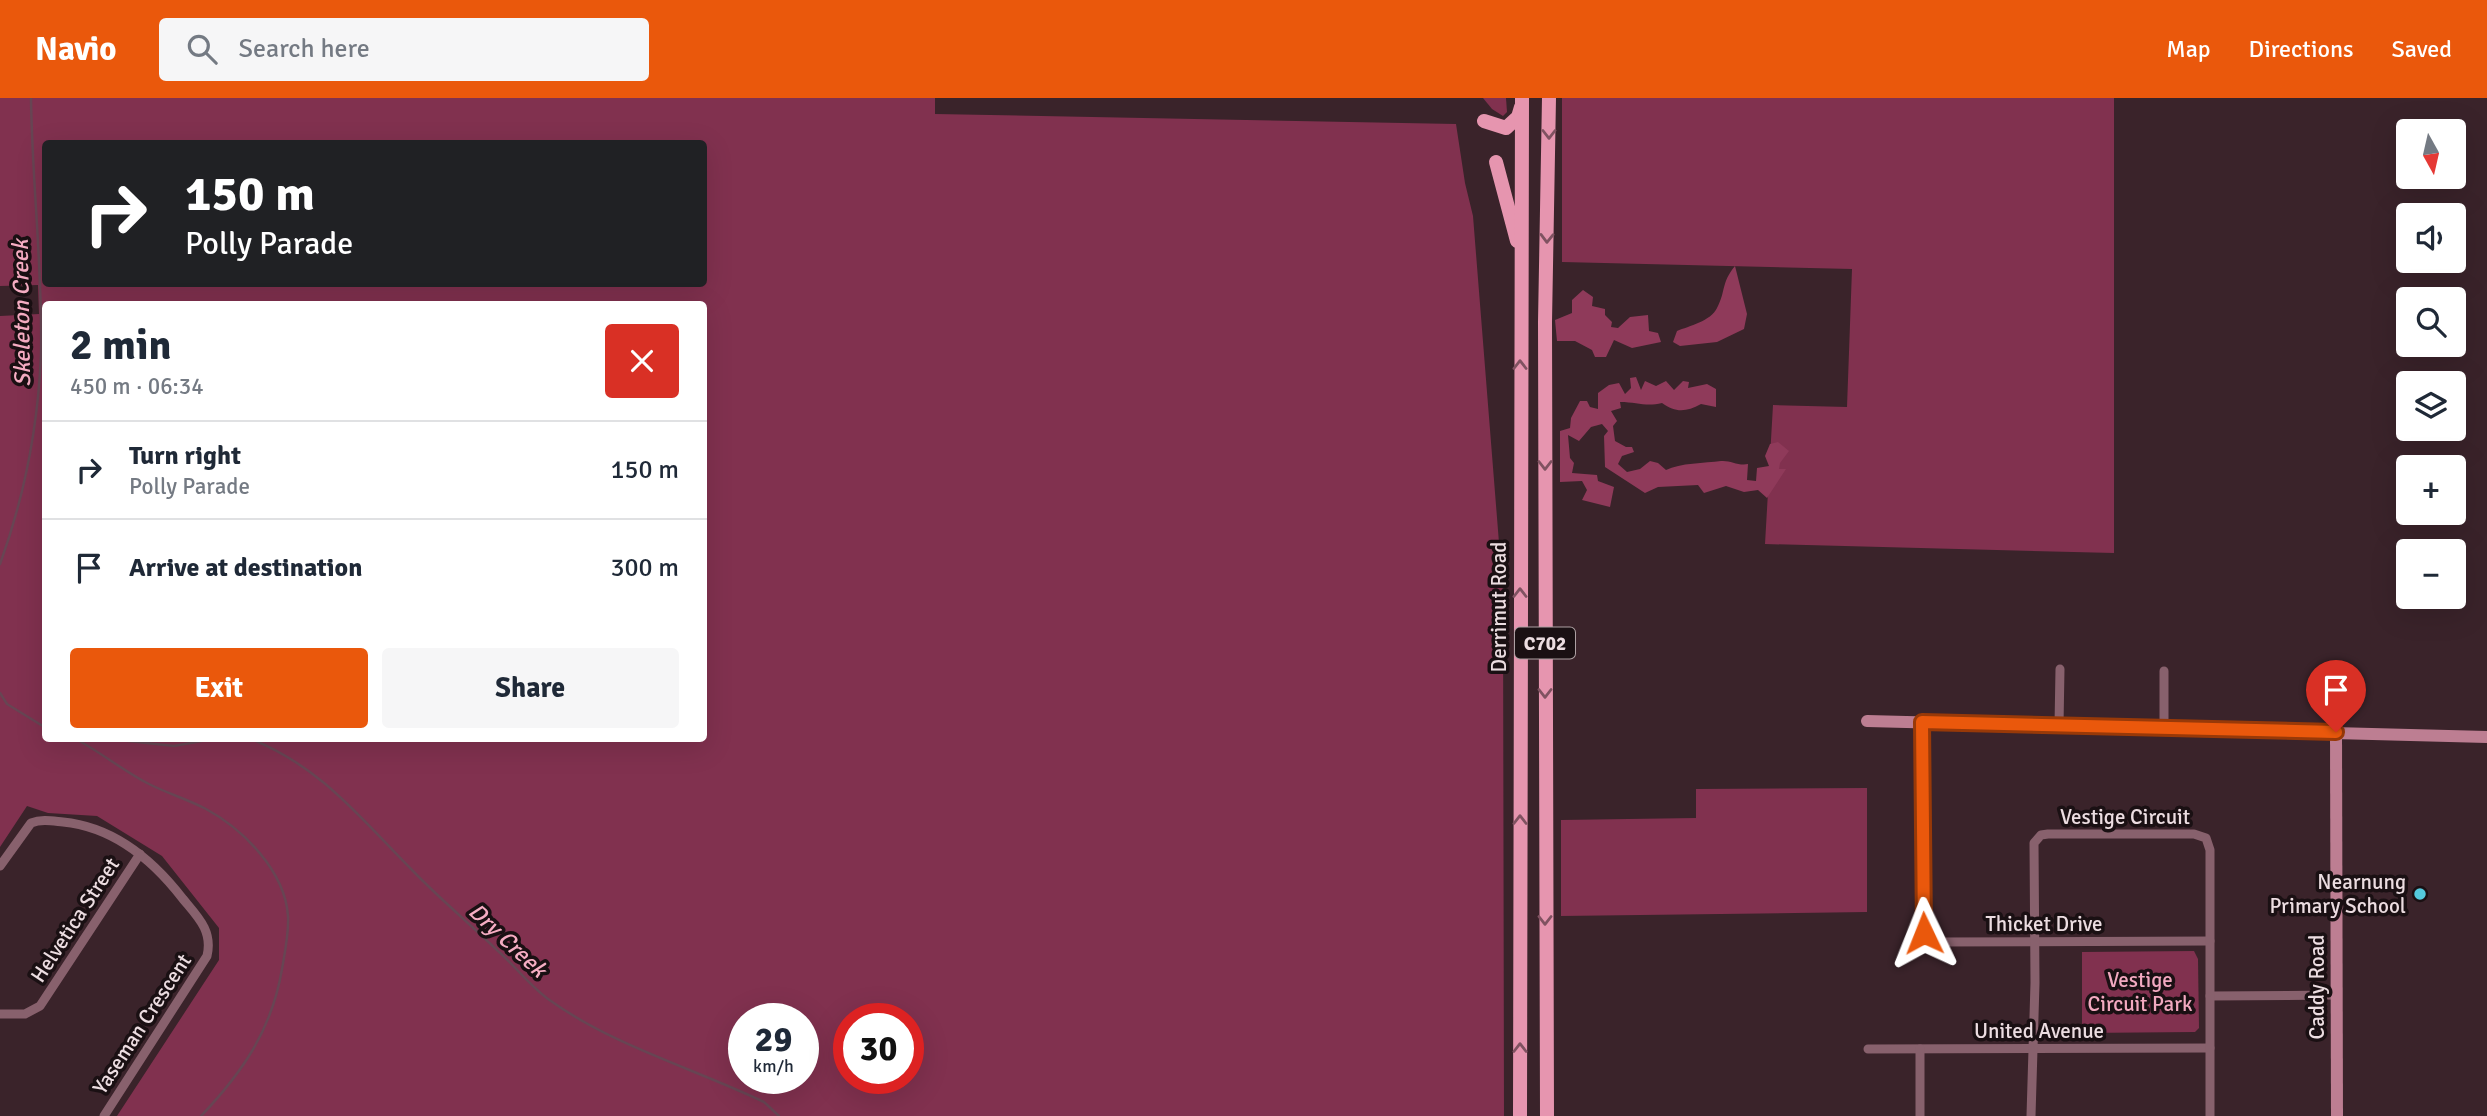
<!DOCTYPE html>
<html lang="en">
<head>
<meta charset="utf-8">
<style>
	body { margin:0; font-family:Signika,sans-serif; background:#f6f6f7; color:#1f2937; height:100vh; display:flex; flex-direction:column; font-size:26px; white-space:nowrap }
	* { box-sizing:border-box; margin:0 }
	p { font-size:23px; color:#747a83 }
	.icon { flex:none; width:38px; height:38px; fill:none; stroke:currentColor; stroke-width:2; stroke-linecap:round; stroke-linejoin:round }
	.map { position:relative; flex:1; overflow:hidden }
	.details { position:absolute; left:42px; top:203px; width:665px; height:441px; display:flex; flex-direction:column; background:#fff; border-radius:7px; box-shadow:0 7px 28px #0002 }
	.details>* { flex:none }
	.hud { position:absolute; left:42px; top:42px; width:665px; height:147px; border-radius:7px; box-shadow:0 7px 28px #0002; background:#202124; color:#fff; overflow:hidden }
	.needle { width:46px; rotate:172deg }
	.tools { position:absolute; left:2396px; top:21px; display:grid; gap:14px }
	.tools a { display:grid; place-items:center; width:70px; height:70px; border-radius:7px; background:#fff; box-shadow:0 7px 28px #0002; font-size:35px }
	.speed { position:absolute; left:728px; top:905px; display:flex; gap:14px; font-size:35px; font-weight:700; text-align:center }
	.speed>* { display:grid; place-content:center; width:91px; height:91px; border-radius:50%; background:#fff; box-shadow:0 7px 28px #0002; line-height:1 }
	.speed small { font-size:18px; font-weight:400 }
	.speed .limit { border:10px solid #d22; background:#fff; color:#111 }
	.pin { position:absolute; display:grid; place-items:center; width:60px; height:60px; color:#fff; margin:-72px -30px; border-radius:50% 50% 50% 0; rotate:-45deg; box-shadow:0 0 7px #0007 }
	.pin .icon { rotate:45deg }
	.me { position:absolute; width:77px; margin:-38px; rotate:358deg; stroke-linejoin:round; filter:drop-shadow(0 0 5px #0008) }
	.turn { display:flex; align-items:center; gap:24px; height:147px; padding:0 28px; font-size:32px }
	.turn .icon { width:91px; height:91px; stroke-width:2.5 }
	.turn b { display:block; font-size:49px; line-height:60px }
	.round { display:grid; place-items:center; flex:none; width:74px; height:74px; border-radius:7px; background:#f6f6f7 }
	.summary { display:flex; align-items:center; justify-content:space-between; height:119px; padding:0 28px }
	h1 { font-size:42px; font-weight:700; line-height:52px }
	.primary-button { display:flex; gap:14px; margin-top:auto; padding:14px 28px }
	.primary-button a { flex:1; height:80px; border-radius:7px; background:#ea580c; color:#fff; font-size:28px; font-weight:700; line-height:80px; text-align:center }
	.primary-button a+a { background:#f6f6f7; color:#1f2937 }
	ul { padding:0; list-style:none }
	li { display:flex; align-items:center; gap:21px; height:98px; padding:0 28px; border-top:2px solid #e0e1e3 }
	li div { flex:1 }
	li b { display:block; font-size:26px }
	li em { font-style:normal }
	header { display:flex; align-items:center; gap:42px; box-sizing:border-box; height:98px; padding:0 35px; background:#ea580c; color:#fff }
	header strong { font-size:33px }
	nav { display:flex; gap:38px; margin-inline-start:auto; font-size:24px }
	.search { width:490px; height:63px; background:#f6f6f7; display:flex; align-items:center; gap:18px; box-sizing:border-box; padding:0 24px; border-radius:7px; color:#747a83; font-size:26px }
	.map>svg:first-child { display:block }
	.green { fill:#81314f; fill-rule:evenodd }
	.forest { fill:#8f3a5a }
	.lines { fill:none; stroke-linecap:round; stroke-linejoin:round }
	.stream { stroke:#674553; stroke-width:2.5 }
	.street { stroke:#88616d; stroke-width:9 }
	.secondary { stroke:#bd7e92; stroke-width:12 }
	.primary { stroke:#e695af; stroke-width:14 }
	.oneway { stroke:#805261 }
	.route-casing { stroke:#983908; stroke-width:18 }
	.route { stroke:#ea580c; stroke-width:12 }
	.poi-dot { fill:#54cadd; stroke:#1a1013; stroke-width:2.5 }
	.labels { text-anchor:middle; stroke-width:7; stroke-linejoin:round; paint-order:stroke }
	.shield { fill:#1a1013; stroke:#ada0a3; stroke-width:2 }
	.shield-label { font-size:19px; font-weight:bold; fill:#ecdde1 }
	.street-label { font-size:21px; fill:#ecdde1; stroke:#1a1013 }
	.poi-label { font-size:21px; fill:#ecdde1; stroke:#1a1013; text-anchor:end }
	.park-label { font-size:21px; fill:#f3a9c0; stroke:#1a1013 }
	.water-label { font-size:23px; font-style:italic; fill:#f6adc3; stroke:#1a1013 }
</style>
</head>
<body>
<header>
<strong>Navio</strong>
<div class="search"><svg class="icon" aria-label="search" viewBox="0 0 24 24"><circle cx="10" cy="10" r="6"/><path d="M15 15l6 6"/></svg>Search here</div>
<nav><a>Map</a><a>Directions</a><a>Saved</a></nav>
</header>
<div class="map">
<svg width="2487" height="1018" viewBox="0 0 2487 1018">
	<rect width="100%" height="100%" fill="#3a232a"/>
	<!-- green -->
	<g class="green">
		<path d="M0 0H935V16L1456 26 1465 85 1473 118 1503 495 1504 1018H117L219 862V830L162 758 97 718 48 715 27 708 0 749V218L39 216 38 187 0 188ZM46 46H704V186H46ZM46 206H704V640H46ZM803 920V980H744V920ZM849 920H908V980H849Z"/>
		<polygon points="1483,0 1506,0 1507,14 1503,18 1492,11"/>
		<polygon points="1562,0 2114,0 2114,455 1765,446 1773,307 1847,309 1852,171 1562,164"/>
		<polygon points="2324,577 2346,578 2346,622 2324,621"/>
		<polygon points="1867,690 1867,814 1561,818 1561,722 1696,720 1696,691"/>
		<polygon points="2194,853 2198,861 2199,930 2195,934 2082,935 2082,854"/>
	</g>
	<!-- forest -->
	<g class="forest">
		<path d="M1735 168 1747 216 1744 231 1717 244 1680 248 1673 244 1677 233C1689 228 1711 223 1717 210 1726 193 1721 185 1735 168Z"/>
		<polygon points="1583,192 1593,199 1592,208 1605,211 1605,217 1612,224 1611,229 1618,230 1630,219 1648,217 1649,233 1658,235 1661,244 1632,250 1614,242 1606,259 1595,259 1592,252 1575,243 1557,243 1555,222 1572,215 1572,202"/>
		<path d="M1636 279 1641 292 1645 283 1656 288 1666 283 1674 292 1683 283 1689 284 1688 290 1707 286 1716 291V309L1701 306C1686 314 1676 315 1662 305 1646 309 1637 304 1620 304L1621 310 1611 313 1617 323 1613 328 1615 343 1626 349H1632L1634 354 1622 358 1618 366 1627 374 1640 371 1650 363 1658 365 1666 372C1680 365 1705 365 1721 363 1730 362 1738 368 1748 366L1747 382 1756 383 1757 370 1769 368 1765 358 1770 346 1778 344 1789 353 1780 365 1779 371H1786L1767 400 1758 392 1744 394 1726 388 1704 395 1698 387 1658 389 1645 395 1605 369 1604 338 1608 333 1602 326 1591 329 1579 343 1568 337 1570 360 1574 365 1572 375 1597 377 1598 383 1614 389 1610 409 1582 402 1587 392 1582 383 1560 384V333L1570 330 1571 320 1580 303H1587L1590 309 1598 311V295L1609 287 1619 285 1625 296 1631 290 1630 280Z"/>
	</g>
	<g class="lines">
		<!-- stream -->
		<g class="stream">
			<path d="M0 466C24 400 38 327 41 257 43 172 32 85 31 0"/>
			<polyline points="0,595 7,606 46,630"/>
			<path d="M74 640C99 653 122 672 147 685 166 695 187 701 206 711 243 731 285 773 288 818 289 835 285 854 282 871 272 931 243 974 201 1018"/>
			<polyline points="101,640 174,648 218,640"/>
			<path d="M249 640C322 669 360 720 413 773 440 801 470 826 498 853 515 868 530 888 548 901 613 948 693 970 764 1004L779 1018"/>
		</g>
		<!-- street -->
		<g class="street">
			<polyline points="2164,573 2164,630"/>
			<polyline points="1922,624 1923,829 1927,840 1938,844 2210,843"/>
			<polyline points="2059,627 2060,571"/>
			<path d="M0 768 31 725C42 721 52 723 63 724 114 729 153 762 183 801 198 819 213 833 207 858L104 1018"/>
			<polyline points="2210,898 2336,897"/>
			<polyline points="0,916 25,916 40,908 140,756"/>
			<polyline points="1868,951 2210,950"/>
			<polyline points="1920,1018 1920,951"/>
			<polyline points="2031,1018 2035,885 2034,745 2041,737 2048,736 2194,736 2206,740 2210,752 2210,1018"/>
		</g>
		<!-- secondary -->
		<g class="secondary">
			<polyline points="1867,623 2487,639"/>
			<polyline points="2336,634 2337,1018"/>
		</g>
		<!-- primary -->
		<g class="primary">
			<polyline points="1484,23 1506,30 1518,19 1521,9"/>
			<polyline points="1496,64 1517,143"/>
			<polyline points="1520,1018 1522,0"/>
			<polyline points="1547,1018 1545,224 1549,0"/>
		</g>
	</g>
	<!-- one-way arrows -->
	<defs><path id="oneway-chevron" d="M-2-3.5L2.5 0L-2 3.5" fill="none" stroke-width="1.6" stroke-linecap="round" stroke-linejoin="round" transform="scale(1.75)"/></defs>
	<g class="oneway">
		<use href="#oneway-chevron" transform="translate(1549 36) rotate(90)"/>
		<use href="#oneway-chevron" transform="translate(1547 140) rotate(91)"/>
		<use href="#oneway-chevron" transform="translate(1520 267) rotate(-90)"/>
		<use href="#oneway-chevron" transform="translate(1545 367) rotate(90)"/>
		<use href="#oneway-chevron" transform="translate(1520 495) rotate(-90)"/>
		<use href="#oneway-chevron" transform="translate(1545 595) rotate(90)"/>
		<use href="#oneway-chevron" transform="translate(1520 722) rotate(-90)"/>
		<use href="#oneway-chevron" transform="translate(1545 822) rotate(90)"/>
		<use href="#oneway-chevron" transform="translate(1520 950) rotate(-90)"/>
	</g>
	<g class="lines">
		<defs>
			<polyline id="route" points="1924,835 1922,624 2336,634"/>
		</defs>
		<!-- route casing -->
		<use href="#route" class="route-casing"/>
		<!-- route -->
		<use href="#route" class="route"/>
	</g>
	<!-- markers -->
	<circle class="poi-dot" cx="2420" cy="796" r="7"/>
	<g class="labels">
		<!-- shield labels -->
		<rect class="shield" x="1515" y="529.5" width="60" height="31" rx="5"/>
		<g class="shield-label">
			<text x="1545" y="552">C702</text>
		</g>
		<!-- street labels -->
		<g class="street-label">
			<text transform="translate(1499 509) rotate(-90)" y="7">Derrimut Road</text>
			<text x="2125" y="726">Vestige Circuit</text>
			<text transform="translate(75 822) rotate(-57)" y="7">Helvetica Street</text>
			<text x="2044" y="833">Thicket Drive</text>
			<text transform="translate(2317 889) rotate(-90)" y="7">Caddy Road</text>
			<text transform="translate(142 926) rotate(-57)" y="7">Yaseman Crescent</text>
			<text x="2039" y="940">United Avenue</text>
		</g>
		<!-- poi labels -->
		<g class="poi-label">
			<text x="2406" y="791">Nearnung<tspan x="2406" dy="24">Primary School</tspan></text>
		</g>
		<!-- park labels -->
		<g class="park-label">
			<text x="2140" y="889">Vestige<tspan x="2140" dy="24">Circuit Park</tspan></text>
		</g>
		<!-- water labels -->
		<g class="water-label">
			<text transform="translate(21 215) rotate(-91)" y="8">Skeleton Creek</text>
			<text transform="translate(508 842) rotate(43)" y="8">Dry Creek</text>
		</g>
	</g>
</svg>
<div class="tools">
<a><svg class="needle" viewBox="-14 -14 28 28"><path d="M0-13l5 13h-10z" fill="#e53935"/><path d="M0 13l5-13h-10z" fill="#747a83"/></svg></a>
<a><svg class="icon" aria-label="sound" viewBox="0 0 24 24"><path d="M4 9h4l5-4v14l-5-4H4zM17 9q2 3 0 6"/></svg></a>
<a><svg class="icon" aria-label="search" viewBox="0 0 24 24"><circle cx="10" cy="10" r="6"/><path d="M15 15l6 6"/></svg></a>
<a><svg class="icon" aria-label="layers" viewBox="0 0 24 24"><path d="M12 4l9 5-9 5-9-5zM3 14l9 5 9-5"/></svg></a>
<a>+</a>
<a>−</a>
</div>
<div class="speed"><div>29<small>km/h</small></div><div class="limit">30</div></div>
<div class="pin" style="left:2336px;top:634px;background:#d93025"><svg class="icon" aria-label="arrive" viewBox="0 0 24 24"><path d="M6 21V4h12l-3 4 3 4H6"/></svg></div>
<svg class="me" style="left:1924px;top:835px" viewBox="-20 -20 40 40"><path d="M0-17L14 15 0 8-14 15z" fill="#ea580c" stroke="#fff" stroke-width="4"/></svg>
<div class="hud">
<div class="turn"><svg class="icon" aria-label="right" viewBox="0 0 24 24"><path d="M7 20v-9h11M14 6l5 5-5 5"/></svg><div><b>150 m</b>Polly Parade</div></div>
</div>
<section class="details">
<div class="summary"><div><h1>2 min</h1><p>450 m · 06:34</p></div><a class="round" style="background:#d93025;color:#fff"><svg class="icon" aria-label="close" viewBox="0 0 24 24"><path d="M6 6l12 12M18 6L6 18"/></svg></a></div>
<ul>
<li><svg class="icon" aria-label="right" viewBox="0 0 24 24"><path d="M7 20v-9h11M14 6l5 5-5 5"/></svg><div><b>Turn right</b><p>Polly Parade</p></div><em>150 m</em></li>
<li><svg class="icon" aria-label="arrive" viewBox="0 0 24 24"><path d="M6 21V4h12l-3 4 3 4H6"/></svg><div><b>Arrive at destination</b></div><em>300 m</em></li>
</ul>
<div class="primary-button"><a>Exit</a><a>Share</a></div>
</section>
</div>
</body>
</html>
